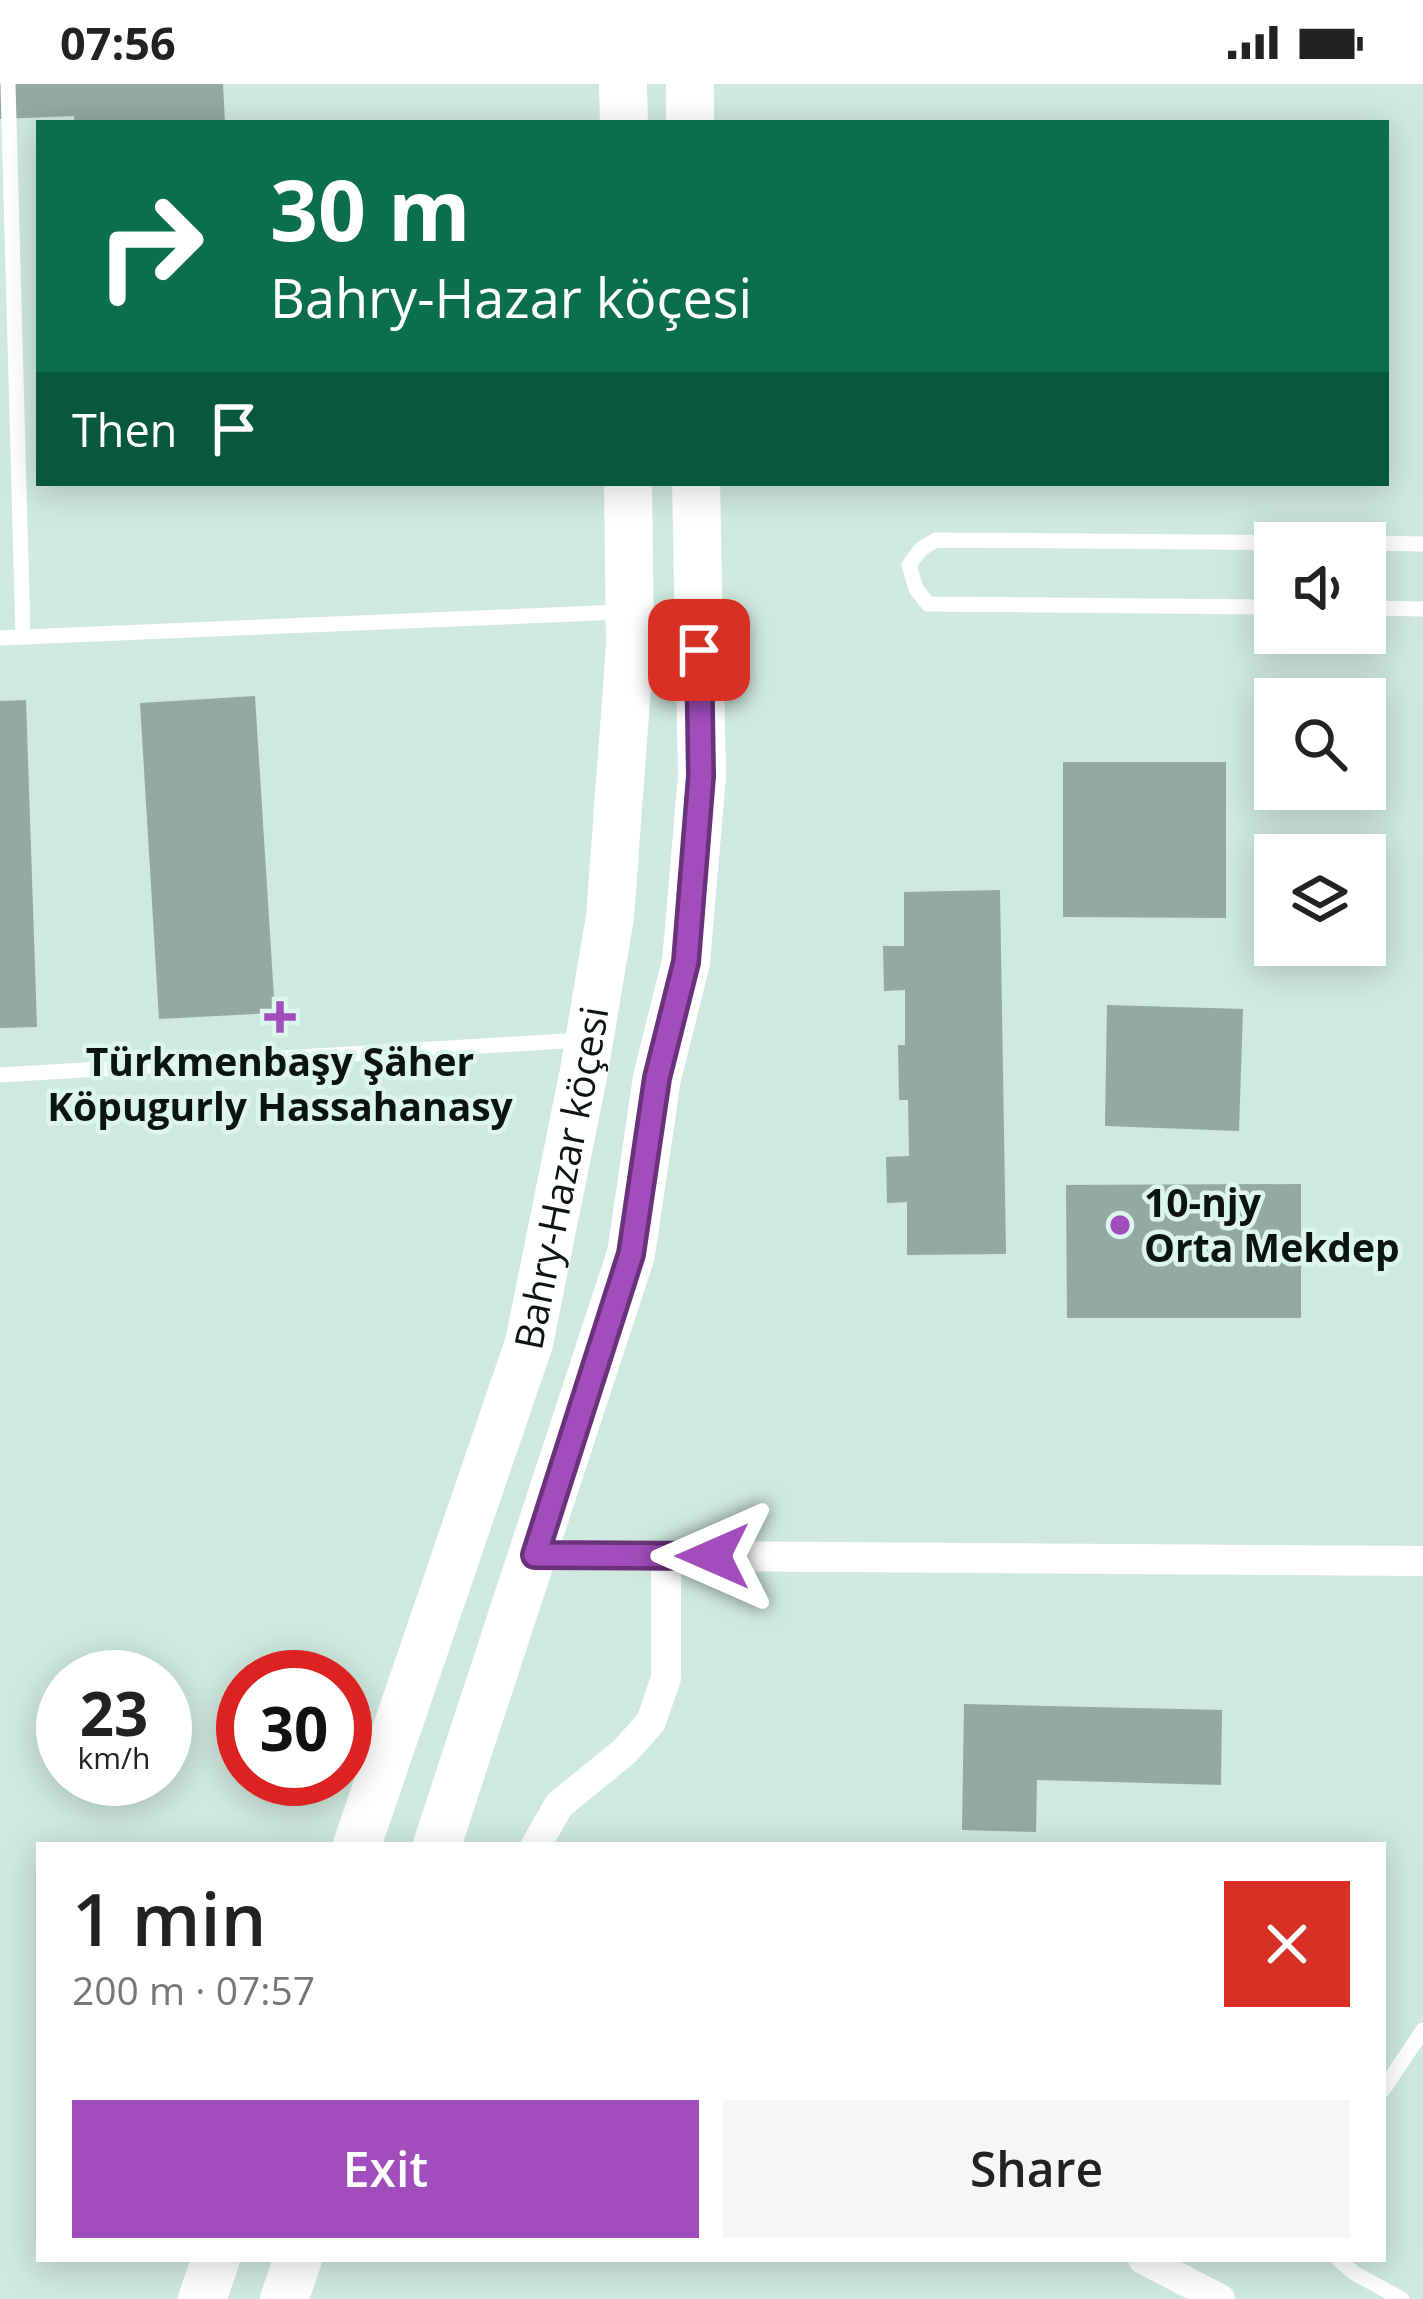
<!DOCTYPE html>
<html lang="en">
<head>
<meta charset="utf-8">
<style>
	body { margin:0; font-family:"Open Sans",sans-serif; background:#f6f6f6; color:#222; height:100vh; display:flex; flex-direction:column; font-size:45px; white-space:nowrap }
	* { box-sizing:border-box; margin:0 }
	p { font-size:39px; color:#767676 }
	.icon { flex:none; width:66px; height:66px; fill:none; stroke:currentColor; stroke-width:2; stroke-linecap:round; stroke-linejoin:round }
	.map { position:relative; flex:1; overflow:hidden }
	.side { position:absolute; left:36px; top:1758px; width:1350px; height:420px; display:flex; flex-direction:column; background:#fff; border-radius:0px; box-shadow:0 6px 30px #0003 }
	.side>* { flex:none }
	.banner { position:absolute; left:36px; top:36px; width:1353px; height:366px; border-radius:0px; box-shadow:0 6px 30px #0003; background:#0b6e4f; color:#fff; overflow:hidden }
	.tools { position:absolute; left:1254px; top:438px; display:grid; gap:24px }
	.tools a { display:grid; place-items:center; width:132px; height:132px; border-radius:0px; background:#fff; box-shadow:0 6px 30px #0003; font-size:60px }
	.speed { position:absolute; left:36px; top:1566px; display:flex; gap:24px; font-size:60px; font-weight:700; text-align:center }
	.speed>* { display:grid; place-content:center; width:156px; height:156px; border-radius:50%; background:#fff; box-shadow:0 6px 30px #0003; line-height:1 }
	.speed small { font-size:30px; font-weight:400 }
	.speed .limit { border:18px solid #d22; background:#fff; color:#111 }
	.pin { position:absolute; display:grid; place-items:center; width:102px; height:102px; color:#fff; margin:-51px; border-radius:24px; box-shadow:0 6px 18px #0006 }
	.me { position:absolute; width:132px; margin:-66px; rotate:270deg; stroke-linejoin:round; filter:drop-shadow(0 0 9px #0008) }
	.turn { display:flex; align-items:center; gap:42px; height:252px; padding:0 36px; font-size:54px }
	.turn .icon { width:156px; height:156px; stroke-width:2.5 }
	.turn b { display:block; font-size:84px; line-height:102px }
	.then { display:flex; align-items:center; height:114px; padding:0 36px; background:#0003; gap:24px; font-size:45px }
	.round { display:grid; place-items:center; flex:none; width:126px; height:126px; border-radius:0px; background:#f6f6f6 }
	.summary { display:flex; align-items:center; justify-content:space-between; height:204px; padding:0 36px }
	h1 { font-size:72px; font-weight:600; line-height:90px }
	.primary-button { display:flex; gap:24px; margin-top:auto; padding:24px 36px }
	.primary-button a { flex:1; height:138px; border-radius:0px; background:#a14dbb; color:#fff; font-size:48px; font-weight:600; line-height:138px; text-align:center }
	.primary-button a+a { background:#f6f6f6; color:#222 }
	.status { display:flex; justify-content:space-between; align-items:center; height:84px; padding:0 60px; background:#fff; direction:ltr }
	.status svg { height:33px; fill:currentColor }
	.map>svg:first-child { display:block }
	.building { fill:#92aaa0 }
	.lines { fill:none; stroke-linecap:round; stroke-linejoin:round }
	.service { stroke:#fff; stroke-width:15 }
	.minor { stroke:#fff; stroke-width:30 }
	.trunk { stroke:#fff; stroke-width:48 }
	.route-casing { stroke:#69327a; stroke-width:30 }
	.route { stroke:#a14dbb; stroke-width:21 }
	.poi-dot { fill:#a14dbb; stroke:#dcf6eb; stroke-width:4.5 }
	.labels { text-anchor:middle; stroke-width:9; stroke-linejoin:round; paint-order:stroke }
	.poi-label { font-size:39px; font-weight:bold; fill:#0b1410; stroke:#dcf6eb }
	.street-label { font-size:39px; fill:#0b1410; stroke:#dcf6eb }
</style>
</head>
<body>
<div class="status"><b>07:56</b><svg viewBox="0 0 49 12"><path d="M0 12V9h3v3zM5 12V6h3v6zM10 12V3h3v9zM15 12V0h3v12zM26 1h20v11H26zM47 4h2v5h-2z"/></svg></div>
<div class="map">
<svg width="1423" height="2215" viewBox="0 0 1423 2215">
	<rect width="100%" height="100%" fill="#cfe9de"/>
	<!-- building -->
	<g class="building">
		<polygon points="0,0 223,0 225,39 74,39 74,32 0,35"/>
		<polygon points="255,612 275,929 159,935 140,619"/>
		<polygon points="26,616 37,943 0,944 0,617"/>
		<polygon points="1063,678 1226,678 1226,834 1063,833"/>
		<polygon points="1000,806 1006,1170 907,1171 907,1118 887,1119 886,1073 909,1072 908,1016 899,1016 898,961 905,961 905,906 884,907 883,862 904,862 904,808"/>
		<polygon points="1107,921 1243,925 1239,1047 1105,1042"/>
		<polygon points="1301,1100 1301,1234 1067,1234 1066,1101"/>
		<polygon points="964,1620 1222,1626 1221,1701 1037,1696 1036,1748 962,1746"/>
	</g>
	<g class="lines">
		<!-- service -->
		<g class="service">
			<polyline points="8,0 23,553"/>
			<polyline points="1365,459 1423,460"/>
			<polyline points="1275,523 928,520 916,505 909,481 921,465 936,456 1349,459"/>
			<polyline points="1365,524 1423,525"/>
			<polyline points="0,554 621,528"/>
			<polyline points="0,991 581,956"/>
			<polyline points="1383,2006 1423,1946"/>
			<polyline points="1338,2175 1354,2189 1402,2215"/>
		</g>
		<!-- minor -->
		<g class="minor">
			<polyline points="535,1471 1423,1477"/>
			<polyline points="536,1761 559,1721 625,1667 651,1638 666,1594 666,1472"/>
			<polyline points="1143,2175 1220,2215"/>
		</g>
		<!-- trunk -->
		<g class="trunk">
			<polyline points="623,0 624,39"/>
			<polyline points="690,0 690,39"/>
			<path id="s1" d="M357 1761 529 1259 584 987 610 833 630 562 628 399"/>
			<polyline points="437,1761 631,1170 657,994 686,878 702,692 696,399"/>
			<polyline points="202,2215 216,2175"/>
			<polyline points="284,2215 298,2175"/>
		</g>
	</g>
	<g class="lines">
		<defs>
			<polyline id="route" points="699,566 701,692 686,878 657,994 631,1170 535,1471 713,1472"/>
		</defs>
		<!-- route casing -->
		<use href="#route" class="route-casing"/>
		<!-- route -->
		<use href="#route" class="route"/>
	</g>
	<!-- markers -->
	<g class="poi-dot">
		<path d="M274 915h12v12h12v12h-12v12h-12v-12h-12v-12h12z"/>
		<circle cx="1120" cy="1141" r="12"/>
	</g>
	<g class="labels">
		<!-- poi labels -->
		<g class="poi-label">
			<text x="280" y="992">Türkmenbaşy Şäher<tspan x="280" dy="45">Köpugurly Hassahanasy</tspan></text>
			<text x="1144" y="1133" text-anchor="start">10-njy<tspan x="1144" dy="45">Orta Mekdep</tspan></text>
		</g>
		<!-- street labels -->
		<g class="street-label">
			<text dy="14" stroke="none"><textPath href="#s1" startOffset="699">Bahry-Hazar köçesi</textPath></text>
		</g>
	</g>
</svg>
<div class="tools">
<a><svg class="icon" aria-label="sound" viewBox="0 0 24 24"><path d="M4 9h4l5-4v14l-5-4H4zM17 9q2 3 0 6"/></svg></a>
<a><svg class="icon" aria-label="search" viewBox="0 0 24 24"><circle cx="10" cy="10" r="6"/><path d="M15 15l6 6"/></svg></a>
<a><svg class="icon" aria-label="layers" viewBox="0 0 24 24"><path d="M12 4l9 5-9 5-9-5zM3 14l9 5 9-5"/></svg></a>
</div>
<div class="speed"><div>23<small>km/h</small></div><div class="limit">30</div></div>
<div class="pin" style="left:699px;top:566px;background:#d93025"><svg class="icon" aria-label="arrive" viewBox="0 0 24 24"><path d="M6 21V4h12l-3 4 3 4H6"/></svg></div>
<svg class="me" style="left:713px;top:1472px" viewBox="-20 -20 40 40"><path d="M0-17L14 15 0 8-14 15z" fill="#a14dbb" stroke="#fff" stroke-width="4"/></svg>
<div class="banner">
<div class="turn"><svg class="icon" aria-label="right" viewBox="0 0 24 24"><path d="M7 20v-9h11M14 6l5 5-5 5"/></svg><div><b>30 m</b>Bahry-Hazar köçesi</div></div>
<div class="then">Then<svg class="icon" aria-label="arrive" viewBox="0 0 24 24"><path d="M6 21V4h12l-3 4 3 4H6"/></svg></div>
</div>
<section class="side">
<div class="summary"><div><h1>1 min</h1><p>200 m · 07:57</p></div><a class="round" style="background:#d93025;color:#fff"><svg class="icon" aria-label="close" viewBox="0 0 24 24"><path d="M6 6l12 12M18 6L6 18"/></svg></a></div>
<div class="primary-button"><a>Exit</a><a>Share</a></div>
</section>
</div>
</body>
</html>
